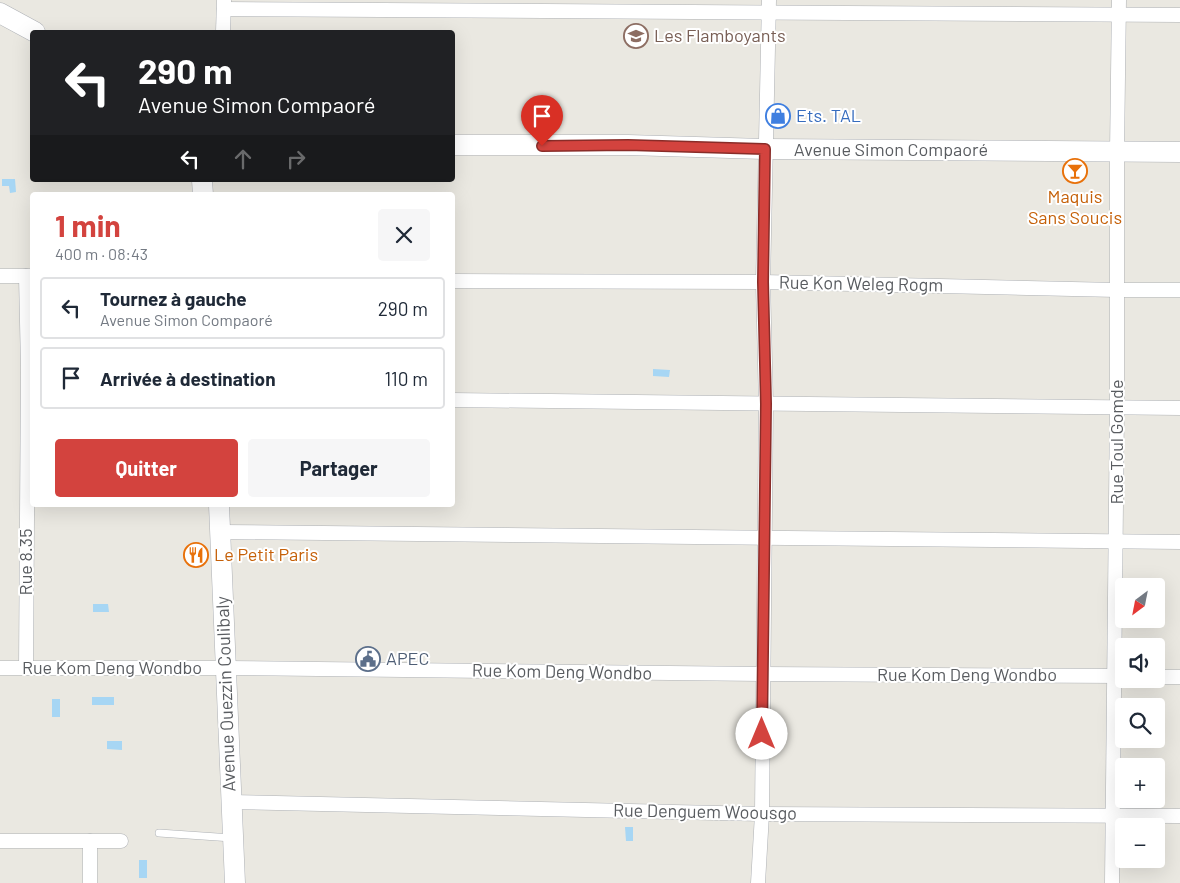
<!DOCTYPE html>
<html lang="fr">
<head>
<meta charset="utf-8">
<style>
	body { margin:0; font-family:Barlow,sans-serif; background:#f6f6f7; color:#1f2937; height:100vh; display:flex; flex-direction:column; font-size:19px; white-space:nowrap }
	* { box-sizing:border-box; margin:0 }
	p { font-size:16px; color:#747a83 }
	.icon { flex:none; width:28px; height:28px; fill:none; stroke:currentColor; stroke-width:2; stroke-linecap:round; stroke-linejoin:round }
	.map { position:relative; flex:1; overflow:hidden }
	.panel { position:absolute; left:30px; top:192px; width:425px; height:315px; display:flex; flex-direction:column; background:#fff; border-radius:5px; box-shadow:0 5px 20px #0002 }
	.panel>* { flex:none }
	.banner { position:absolute; left:30px; top:30px; width:425px; height:152px; border-radius:5px; box-shadow:0 5px 20px #0002; background:#202124; color:#fff; overflow:hidden }
	.needle { width:32px; rotate:212deg }
	.tools { position:absolute; left:1115px; top:578px; display:grid; gap:10px }
	.tools a { display:grid; place-items:center; width:50px; height:50px; border-radius:5px; background:#fff; box-shadow:0 5px 20px #0002; font-size:25px }
	.pin { position:absolute; display:grid; place-items:center; width:42px; height:42px; color:#fff; margin:-51px -21px; border-radius:50% 50% 50% 0; rotate:-45deg; box-shadow:0 0 5px #0007 }
	.pin .icon { rotate:45deg }
	.me { position:absolute; width:55px; margin:-28px; rotate:0deg; stroke-linejoin:round; filter:drop-shadow(0 0 4px #0008) }
	.turn { display:flex; align-items:center; gap:18px; height:105px; padding:0 25px; font-size:22px }
	.turn .icon { width:65px; height:65px; stroke-width:2.5 }
	.turn b { display:block; font-size:35px; line-height:42px }
	.lanes { display:flex; align-items:center; height:48px; padding:0 25px; background:#0003; justify-content:center; gap:25px; direction:ltr }
	.lanes .off { opacity:.35 }
	.round { display:grid; place-items:center; flex:none; width:52px; height:52px; border-radius:5px; background:#f6f6f7 }
	.overview { display:flex; align-items:center; justify-content:space-between; height:85px; padding:0 25px }
	h1 { font-size:30px; font-weight:700; line-height:38px; color:#d3433e }
	.cta { display:flex; gap:10px; margin-top:auto; padding:10px 25px }
	.cta a { flex:1; height:58px; border-radius:5px; background:#d3433e; color:#fff; font-size:20px; font-weight:700; line-height:58px; text-align:center }
	.cta a+a { background:#f6f6f7; color:#1f2937 }
	ul { padding:0; list-style:none }
	li { display:flex; align-items:center; gap:15px; height:62px; margin:0 10px 8px; padding:0 15px; border:2px solid #e0e1e3; border-radius:5px }
	li div { flex:1 }
	li b { display:block; font-size:19px }
	li em { font-style:normal }
	.map>svg:first-child { display:block }
	.water { fill:#a7d6f4 }
	.lines { fill:none; stroke-linecap:round; stroke-linejoin:round }
	.lane-casing { stroke:#aeb1b5; stroke-width:8 }
	.street-casing { stroke:#aeb1b5; stroke-width:15 }
	.secondary-casing { stroke:#adb0b5; stroke-width:21 }
	.lane { stroke:#fff; stroke-width:7 }
	.street { stroke:#fff; stroke-width:14 }
	.secondary { stroke:#fff; stroke-width:20 }
	.route-casing { stroke:#892c28; stroke-width:12 }
	.route { stroke:#d3433e; stroke-width:9 }
	.labels { text-anchor:middle; stroke-width:4; stroke-linejoin:round; paint-order:stroke }
	.education-label { font-size:18px; fill:#785e54; stroke:#fff; text-anchor:start }
	.shop-label { font-size:18px; fill:#366cbe; stroke:#fff; text-anchor:start }
	.street-label { font-size:18px; fill:#595c60; stroke:#fff }
	.food-label { font-size:18px; fill:#c56008; stroke:#fff }
	.service-label { font-size:18px; fill:#4e5e75; stroke:#fff; text-anchor:start }
</style>
</head>
<body>
<div class="map">
<svg width="1180" height="883" viewBox="0 0 1180 883">
	<rect width="100%" height="100%" fill="#eae8e1"/>
	<!-- water -->
	<g class="water">
		<polygon points="2,179 15,179 16,192 10,193 9,186 2,186"/>
		<polygon points="653,369 670,370 669,377 653,376"/>
		<polygon points="93,604 108,604 109,612 93,612"/>
		<rect x="92" y="697" width="22" height="8"/>
		<rect x="52" y="699" width="8" height="18"/>
		<polygon points="107,741 122,741 122,750 107,749"/>
		<polygon points="625,827 633,827 633,841 626,841"/>
		<rect x="139" y="860" width="8" height="18"/>
	</g>
	<g class="lines">
		<defs>
			<polyline id="lane" points="159,833 232,838"/>
			<g id="street">
				<polyline points="224,9 1180,15"/>
				<polyline points="223,32 224,1"/>
				<polyline points="0,276 32,276"/>
				<polyline points="452,281 763,282 1117,290 1180,290"/>
				<polyline points="452,400 1180,408"/>
				<polyline points="220,532 1180,542"/>
				<polyline points="0,668 226,668 762,674 1124,676"/>
				<polyline points="26,668 28,367 26,276"/>
				<polyline points="1156,677 1180,677"/>
				<polyline points="230,802 762,814 1180,816"/>
				<polyline points="0,841 121,841"/>
				<polyline points="90,841 90,883"/>
				<polyline points="758,883 762,814 766,404 763,282 769,0"/>
				<polyline points="1112,883 1117,407 1117,152 1119,0"/>
			</g>
			<g id="secondary">
				<polyline points="0,13 35,32"/>
				<polyline points="452,145 628,145 765,149 1180,152"/>
				<polyline points="202,180 203,195"/>
				<polyline points="219,505 235,883"/>
			</g>
		</defs>
		<!-- lane casing -->
		<use href="#lane" class="lane-casing"/>
		<!-- street casing -->
		<use href="#street" class="street-casing"/>
		<!-- secondary casing -->
		<use href="#secondary" class="secondary-casing"/>
		<!-- lane -->
		<use href="#lane" class="lane"/>
		<!-- street -->
		<use href="#street" class="street"/>
		<!-- secondary -->
		<use href="#secondary" class="secondary"/>
	</g>
	<g class="lines">
		<defs>
			<polyline id="route" points="542,146 628,145 765,149 763,282 766,404 762,734"/>
		</defs>
		<!-- route casing -->
		<use href="#route" class="route-casing"/>
		<!-- route -->
		<use href="#route" class="route"/>
	</g>
	<!-- icons -->
	<defs>
		<symbol id="school-ring" viewBox="-11 -11 22 22"><circle r="9.5" fill="#fff" stroke="#8d6e63" stroke-width="1.5"/><path d="M0-5L7-2L0 1L-7-2ZM-4 1L0 2.5L4 1V4Q0 6-4 4Z" fill="#8d6e63"/></symbol>
		<symbol id="shop-ring" viewBox="-11 -11 22 22"><circle r="9.5" fill="#fff" stroke="#3f7fe0" stroke-width="1.5"/><path d="M-5-2.5h2.3a2.7 3.5 0 0 1 5.4 0H5L5.5 6h-11ZM-1.5-2.5h3a1.5 2.3 0 0 0-3 0Z" fill="#3f7fe0"/></symbol>
		<symbol id="bar-ring" viewBox="-11 -11 22 22"><circle r="9.5" fill="#fff" stroke="#e8710a" stroke-width="1.5"/><path d="M-6-5H6L.8 .8V4.5H3.5V6h-7V4.5H-.8V.8Z" fill="#e8710a"/></symbol>
		<symbol id="restaurant-ring" viewBox="-11 -11 22 22"><circle r="9.5" fill="#fff" stroke="#e8710a" stroke-width="1.5"/><path d="M-5-6h1v4h1v-4h1v4h1v-4h1v5L-1.5 .5V6h-2V.5L-5-1ZM5-6V6H3V1.5H1.5Q1.5-4 5-6Z" fill="#e8710a"/></symbol>
		<symbol id="civic-ring" viewBox="-11 -11 22 22"><circle r="9.5" fill="#fff" stroke="#5c6f8a" stroke-width="1.5"/><path d="M-.6-6.5H3V-4.5H.6V-3L4-1V1h2V6H-6V1h2V-1L-.6-3ZM-1.2 2.5V6h2.4V2.5Z" fill="#5c6f8a"/></symbol>
	</defs>
	<g fill-rule="evenodd">
		<use href="#school-ring" x="622" y="22" width="28" height="28"/>
		<use href="#shop-ring" x="764" y="102" width="28" height="28"/>
		<use href="#bar-ring" x="1061" y="157" width="28" height="28"/>
		<use href="#restaurant-ring" x="182" y="541" width="28" height="28"/>
		<use href="#civic-ring" x="354" y="645" width="28" height="28"/>
	</g>
	<g class="labels">
		<!-- education labels -->
		<g class="education-label">
			<text x="654" y="42">Les Flamboyants</text>
		</g>
		<!-- shop labels -->
		<g class="shop-label">
			<text x="796" y="122">Ets. TAL</text>
		</g>
		<!-- street labels -->
		<g class="street-label">
			<text x="891" y="156">Avenue Simon Compaoré</text>
			<text transform="translate(861 284) rotate(1)" y="6">Rue Kon Weleg Rogm</text>
			<text transform="translate(1117 442) rotate(-90)" y="6">Rue Toul Gomde</text>
			<text transform="translate(26 562) rotate(-90)" y="6">Rue 8.35</text>
			<text x="112" y="674">Rue Kom Deng Wondbo</text>
			<text transform="translate(562 672) rotate(1)" y="6">Rue Kom Deng Wondbo</text>
			<text x="967" y="681">Rue Kom Deng Wondbo</text>
			<text transform="translate(226 694) rotate(-92)" y="6">Avenue Ouezzin Coulibaly</text>
			<text transform="translate(705 812) rotate(1)" y="6">Rue Denguem Woousgo</text>
		</g>
		<!-- food labels -->
		<g class="food-label">
			<text x="1075" y="203">Maquis<tspan x="1075" dy="21">Sans Soucis</tspan></text>
			<text x="214" y="561" text-anchor="start">Le Petit Paris</text>
		</g>
		<!-- service labels -->
		<g class="service-label">
			<text x="386" y="665">APEC</text>
		</g>
	</g>
</svg>
<div class="tools">
<a><svg class="needle" viewBox="-14 -14 28 28"><path d="M0-13l5 13h-10z" fill="#e53935"/><path d="M0 13l5-13h-10z" fill="#747a83"/></svg></a>
<a><svg class="icon" aria-label="sound" viewBox="0 0 24 24"><path d="M4 9h4l5-4v14l-5-4H4zM17 9q2 3 0 6"/></svg></a>
<a><svg class="icon" aria-label="search" viewBox="0 0 24 24"><circle cx="10" cy="10" r="6"/><path d="M15 15l6 6"/></svg></a>
<a>+</a>
<a>−</a>
</div>
<div class="pin" style="left:542px;top:146px;background:#d93025"><svg class="icon" aria-label="arrive" viewBox="0 0 24 24"><path d="M6 21V4h12l-3 4 3 4H6"/></svg></div>
<svg class="me" style="left:762px;top:734px" viewBox="-20 -20 40 40"><circle r="19" fill="#fff"/><path d="M0-13L10 11 0 6-10 11z" fill="#d3433e"/></svg>
<div class="banner">
<div class="turn"><svg class="icon" aria-label="left" viewBox="0 0 24 24"><path d="M17 20v-9H6M10 6l-5 5 5 5"/></svg><div><b>290 m</b>Avenue Simon Compaoré</div></div>
<div class="lanes"><svg class="icon" aria-label="left" viewBox="0 0 24 24"><path d="M17 20v-9H6M10 6l-5 5 5 5"/></svg><svg class="icon off" aria-label="ahead" viewBox="0 0 24 24"><path d="M12 20V5M6 11l6-6 6 6"/></svg><svg class="icon off" aria-label="right" viewBox="0 0 24 24"><path d="M7 20v-9h11M14 6l5 5-5 5"/></svg></div>
</div>
<section class="panel">
<div class="overview"><div><h1>1 min</h1><p>400 m · 08:43</p></div><a class="round"><svg class="icon" aria-label="close" viewBox="0 0 24 24"><path d="M6 6l12 12M18 6L6 18"/></svg></a></div>
<ul>
<li><svg class="icon" aria-label="left" viewBox="0 0 24 24"><path d="M17 20v-9H6M10 6l-5 5 5 5"/></svg><div><b>Tournez à gauche</b><p>Avenue Simon Compaoré</p></div><em>290 m</em></li>
<li><svg class="icon" aria-label="arrive" viewBox="0 0 24 24"><path d="M6 21V4h12l-3 4 3 4H6"/></svg><div><b>Arrivée à destination</b></div><em>110 m</em></li>
</ul>
<div class="cta"><a>Quitter</a><a>Partager</a></div>
</section>
</div>
</body>
</html>
